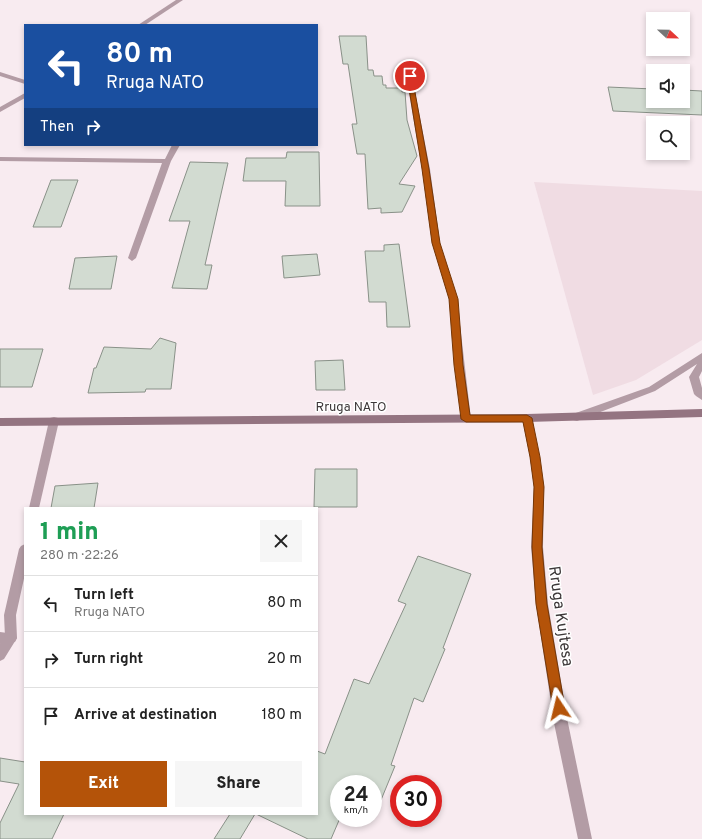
<!DOCTYPE html>
<html lang="en">
<head>
<meta charset="utf-8">
<style>
	body { margin:0; font-family:Overpass,sans-serif; background:#f6f6f6; color:#222; height:100vh; display:flex; flex-direction:column; font-size:15px; white-space:nowrap }
	* { box-sizing:border-box; margin:0 }
	p { font-size:13px; color:#767676 }
	.icon { flex:none; width:22px; height:22px; fill:none; stroke:currentColor; stroke-width:2; stroke-linecap:round; stroke-linejoin:round }
	.map { position:relative; flex:1; overflow:hidden }
	.details { position:absolute; left:24px; top:507px; width:294px; height:308px; display:flex; flex-direction:column; background:#fff; border-radius:0px; box-shadow:0 2px 6px #0003 }
	.details>* { flex:none }
	.hud { position:absolute; left:24px; top:24px; width:294px; height:122px; border-radius:0px; box-shadow:0 2px 6px #0003; background:#1a4fa0; color:#fff; overflow:hidden }
	.needle { width:26px; rotate:112deg }
	.fabs { position:absolute; left:646px; top:12px; display:grid; gap:8px }
	.fabs a { display:grid; place-items:center; width:44px; height:44px; border-radius:0px; background:#fff; box-shadow:0 2px 6px #0003; font-size:20px }
	.speed { position:absolute; left:330px; top:775px; display:flex; gap:8px; font-size:20px; font-weight:700; text-align:center }
	.speed>* { display:grid; place-content:center; width:52px; height:52px; border-radius:50%; background:#fff; box-shadow:0 2px 6px #0003; line-height:1 }
	.speed small { font-size:10px; font-weight:400 }
	.speed .limit { border:6px solid #d22; background:#fff; color:#111 }
	.pin { position:absolute; display:grid; place-items:center; width:34px; height:34px; color:#fff; margin:-17px; border:2px solid #fff; border-radius:50%; box-shadow:0 1px 4px #0007 }
	.me { position:absolute; width:44px; margin:-22px; rotate:350deg; stroke-linejoin:round; filter:drop-shadow(0 0 3px #0008) }
	.turn { display:flex; align-items:center; gap:14px; height:84px; padding:0 16px; font-size:18px }
	.turn .icon { width:52px; height:52px; stroke-width:2.5 }
	.turn b { display:block; font-size:28px; line-height:34px }
	.then { display:flex; align-items:center; height:38px; padding:0 16px; background:#0003; gap:8px; font-size:15px }
	.round { display:grid; place-items:center; flex:none; width:42px; height:42px; border-radius:0px; background:#f6f6f6 }
	.overview { display:flex; align-items:center; justify-content:space-between; height:68px; padding:0 16px }
	h1 { font-size:24px; font-weight:800; line-height:30px; color:#1e9e55 }
	.cta { display:flex; gap:8px; margin-top:auto; padding:8px 16px }
	.cta a { flex:1; height:46px; border-radius:0px; background:#b45309; color:#fff; font-size:16px; font-weight:800; line-height:46px; text-align:center }
	.cta a+a { background:#f6f6f6; color:#222 }
	ul { padding:0; list-style:none }
	li { display:flex; align-items:center; gap:12px; height:56px; padding:0 16px; border-top:1px solid #e0e0e0 }
	li div { flex:1 }
	li b { display:block; font-size:15px }
	li em { font-style:normal }
	.map>svg:first-child { display:block }
	.built { fill:#f0dce3 }
	.building { fill:#d2dbd1; stroke:#899188 }
	.lines { fill:none; stroke-linecap:round; stroke-linejoin:round }
	.service { fill:#b39ca5; fill-rule:evenodd }
	.minor { fill:#b39ca5; fill-rule:evenodd }
	.tertiary { fill:#b39ca5; fill-rule:evenodd }
	.secondary { fill:#947481; fill-rule:evenodd }
	.route { fill:#b45309; stroke:#753606 }
	.labels { text-anchor:middle; stroke-width:3; stroke-linejoin:round; paint-order:stroke }
	.street-label { font-size:13px; fill:#3d3839; stroke:#fff }
	.near-street-label { font-size:16px; fill:#3d3839; stroke:#fff }
</style>
</head>
<body>
<div class="map">
<svg width="702" height="839" viewBox="0 0 702 839">
	<rect width="100%" height="100%" fill="#f8ebf0"/>
	<!-- built -->
	<polygon class="built" points="534,182 702,191 702,340 636,380 593,395"/>
	<!-- building -->
	<g class="building">
		<polygon points="339,36 366,36 368,70 373,70 374,76 382,76 383,85 386,85 386,88 401,88 402,92 405,92 407,120 417,156 399,184 415,186 402,212 381,213 381,208 368,209 365,154 357,154 352,124 357,124 348,64 343,64"/>
		<polygon points="608,87 653,89 653,101 683,101 683,90 702,91 702,115 613,111"/>
		<polygon points="287,152 319,152 320,206 285,206 286,181 243,181 246,158 286,158"/>
		<polygon points="190,162 228,163 205,265 212,265 207,289 172,288 190,221 169,221"/>
		<polygon points="51,180 78,180 61,227 33,227"/>
		<polygon points="399,244 410,327 387,327 386,302 369,302 365,251 384,251 384,245"/>
		<polygon points="317,254 320,275 284,278 282,256"/>
		<polygon points="117,256 111,289 69,289 75,258"/>
		<polygon points="160,338 176,343 171,389 146,389 145,392 88,393 94,368 96,368 104,347 151,349"/>
		<polygon points="0,349 43,349 32,387 0,387"/>
		<polygon points="343,360 345,390 316,390 315,361"/>
		<polygon points="315,469 357,469 357,507 314,507"/>
		<polygon points="98,483 94,508 51,508 55,486"/>
		<polygon points="418,556 471,574 443,648 445,649 423,702 414,698 391,765 395,766 381,800 373,796 373,784 339,784 340,818 331,839 308,839 256,814 317,814 317,751 325,754 354,679 369,684 406,604 398,601"/>
		<polygon points="0,758 25,762 25,814 64,814 52,839 0,839 0,823 19,784 0,781"/>
		<polygon points="230,814 255,814 240,839 214,839"/>
	</g>
	<g class="lines">
		<!-- service -->
		<polygon class="service" points="0,632 15,634 17,638 15,642 0,644"/>
		<!-- minor -->
		<g class="minor">
			<polygon points="0,72 25,80 25,84 0,76"/>
			<polygon points="409,74 412,76 430,169 440,243 457,299 471,419 470,422 462,422 461,419 449,299 432,243 422,169 406,76"/>
			<polygon points="172,145 180,145 171,161 136,258 132,261 128,258 162,163 0,161 0,157 165,159"/>
			<polygon points="527,414 531,415 532,418 544,487 543,547 548,604 568,723 592,839 578,839 554,723 536,604 531,547 534,487 530,457 522,418 523,415"/>
			<polygon points="54,417 58,418 59,421 39,508 29,508 49,421 50,418"/>
			<polygon points="25,544 25,574 16,615 17,638 4,659 0,661 0,644 5,637 4,615 19,549 21,546"/>
		</g>
		<!-- tertiary -->
		<g class="tertiary">
			<polygon points="176,0 183,0 145,25 138,25"/>
			<polygon points="25,93 25,98 0,112 0,107"/>
			<polygon points="702,353 702,371 699,377 702,388 702,400 696,396 694,394 689,377 697,364 655,391 577,421 573,420 572,417 573,414 649,387"/>
		</g>
		<!-- secondary -->
		<polygon class="secondary" points="702,409 702,417 527,422 0,426 0,418 527,414"/>
	</g>
	<!-- route -->
	<polygon class="route" points="410,74 412,76 429,169 440,243 458,299 463,365 470,415 527,415 532,418 540,457 544,487 542,547 547,604 565,708 563,712 559,714 555,712 553,708 536,604 532,547 534,487 530,457 523,422 466,422 461,419 454,365 449,299 432,243 422,169 407,76"/>
	<g class="labels">
		<!-- street labels -->
		<g class="street-label">
			<text x="351" y="411">Rruga NATO</text>
		</g>
		<!-- near-street labels -->
		<g class="near-street-label">
			<text transform="translate(562 616) rotate(82)" y="6">Rruga Kujtesa</text>
		</g>
	</g>
</svg>
<div class="fabs">
<a><svg class="needle" viewBox="-14 -14 28 28"><path d="M0-13l5 13h-10z" fill="#e53935"/><path d="M0 13l5-13h-10z" fill="#767676"/></svg></a>
<a><svg class="icon" aria-label="sound" viewBox="0 0 24 24"><path d="M4 9h4l5-4v14l-5-4H4zM17 9q2 3 0 6"/></svg></a>
<a><svg class="icon" aria-label="search" viewBox="0 0 24 24"><circle cx="10" cy="10" r="6"/><path d="M15 15l6 6"/></svg></a>
</div>
<div class="speed"><div>24<small>km/h</small></div><div class="limit">30</div></div>
<div class="pin" style="left:410px;top:76px;background:#d93025"><svg class="icon" aria-label="arrive" viewBox="0 0 24 24"><path d="M6 21V4h12l-3 4 3 4H6"/></svg></div>
<svg class="me" style="left:559px;top:708px" viewBox="-20 -20 40 40"><path d="M0-17L14 15 0 8-14 15z" fill="#b45309" stroke="#fff" stroke-width="4"/></svg>
<div class="hud">
<div class="turn"><svg class="icon" aria-label="left" viewBox="0 0 24 24"><path d="M17 20v-9H6M10 6l-5 5 5 5"/></svg><div><b>80 m</b>Rruga NATO</div></div>
<div class="then">Then<svg class="icon" aria-label="right" viewBox="0 0 24 24"><path d="M7 20v-9h11M14 6l5 5-5 5"/></svg></div>
</div>
<section class="details">
<div class="overview"><div><h1>1 min</h1><p>280 m · 22:26</p></div><a class="round"><svg class="icon" aria-label="close" viewBox="0 0 24 24"><path d="M6 6l12 12M18 6L6 18"/></svg></a></div>
<ul>
<li><svg class="icon" aria-label="left" viewBox="0 0 24 24"><path d="M17 20v-9H6M10 6l-5 5 5 5"/></svg><div><b>Turn left</b><p>Rruga NATO</p></div><em>80 m</em></li>
<li><svg class="icon" aria-label="right" viewBox="0 0 24 24"><path d="M7 20v-9h11M14 6l5 5-5 5"/></svg><div><b>Turn right</b></div><em>20 m</em></li>
<li><svg class="icon" aria-label="arrive" viewBox="0 0 24 24"><path d="M6 21V4h12l-3 4 3 4H6"/></svg><div><b>Arrive at destination</b></div><em>180 m</em></li>
</ul>
<div class="cta"><a>Exit</a><a>Share</a></div>
</section>
</div>
</body>
</html>
